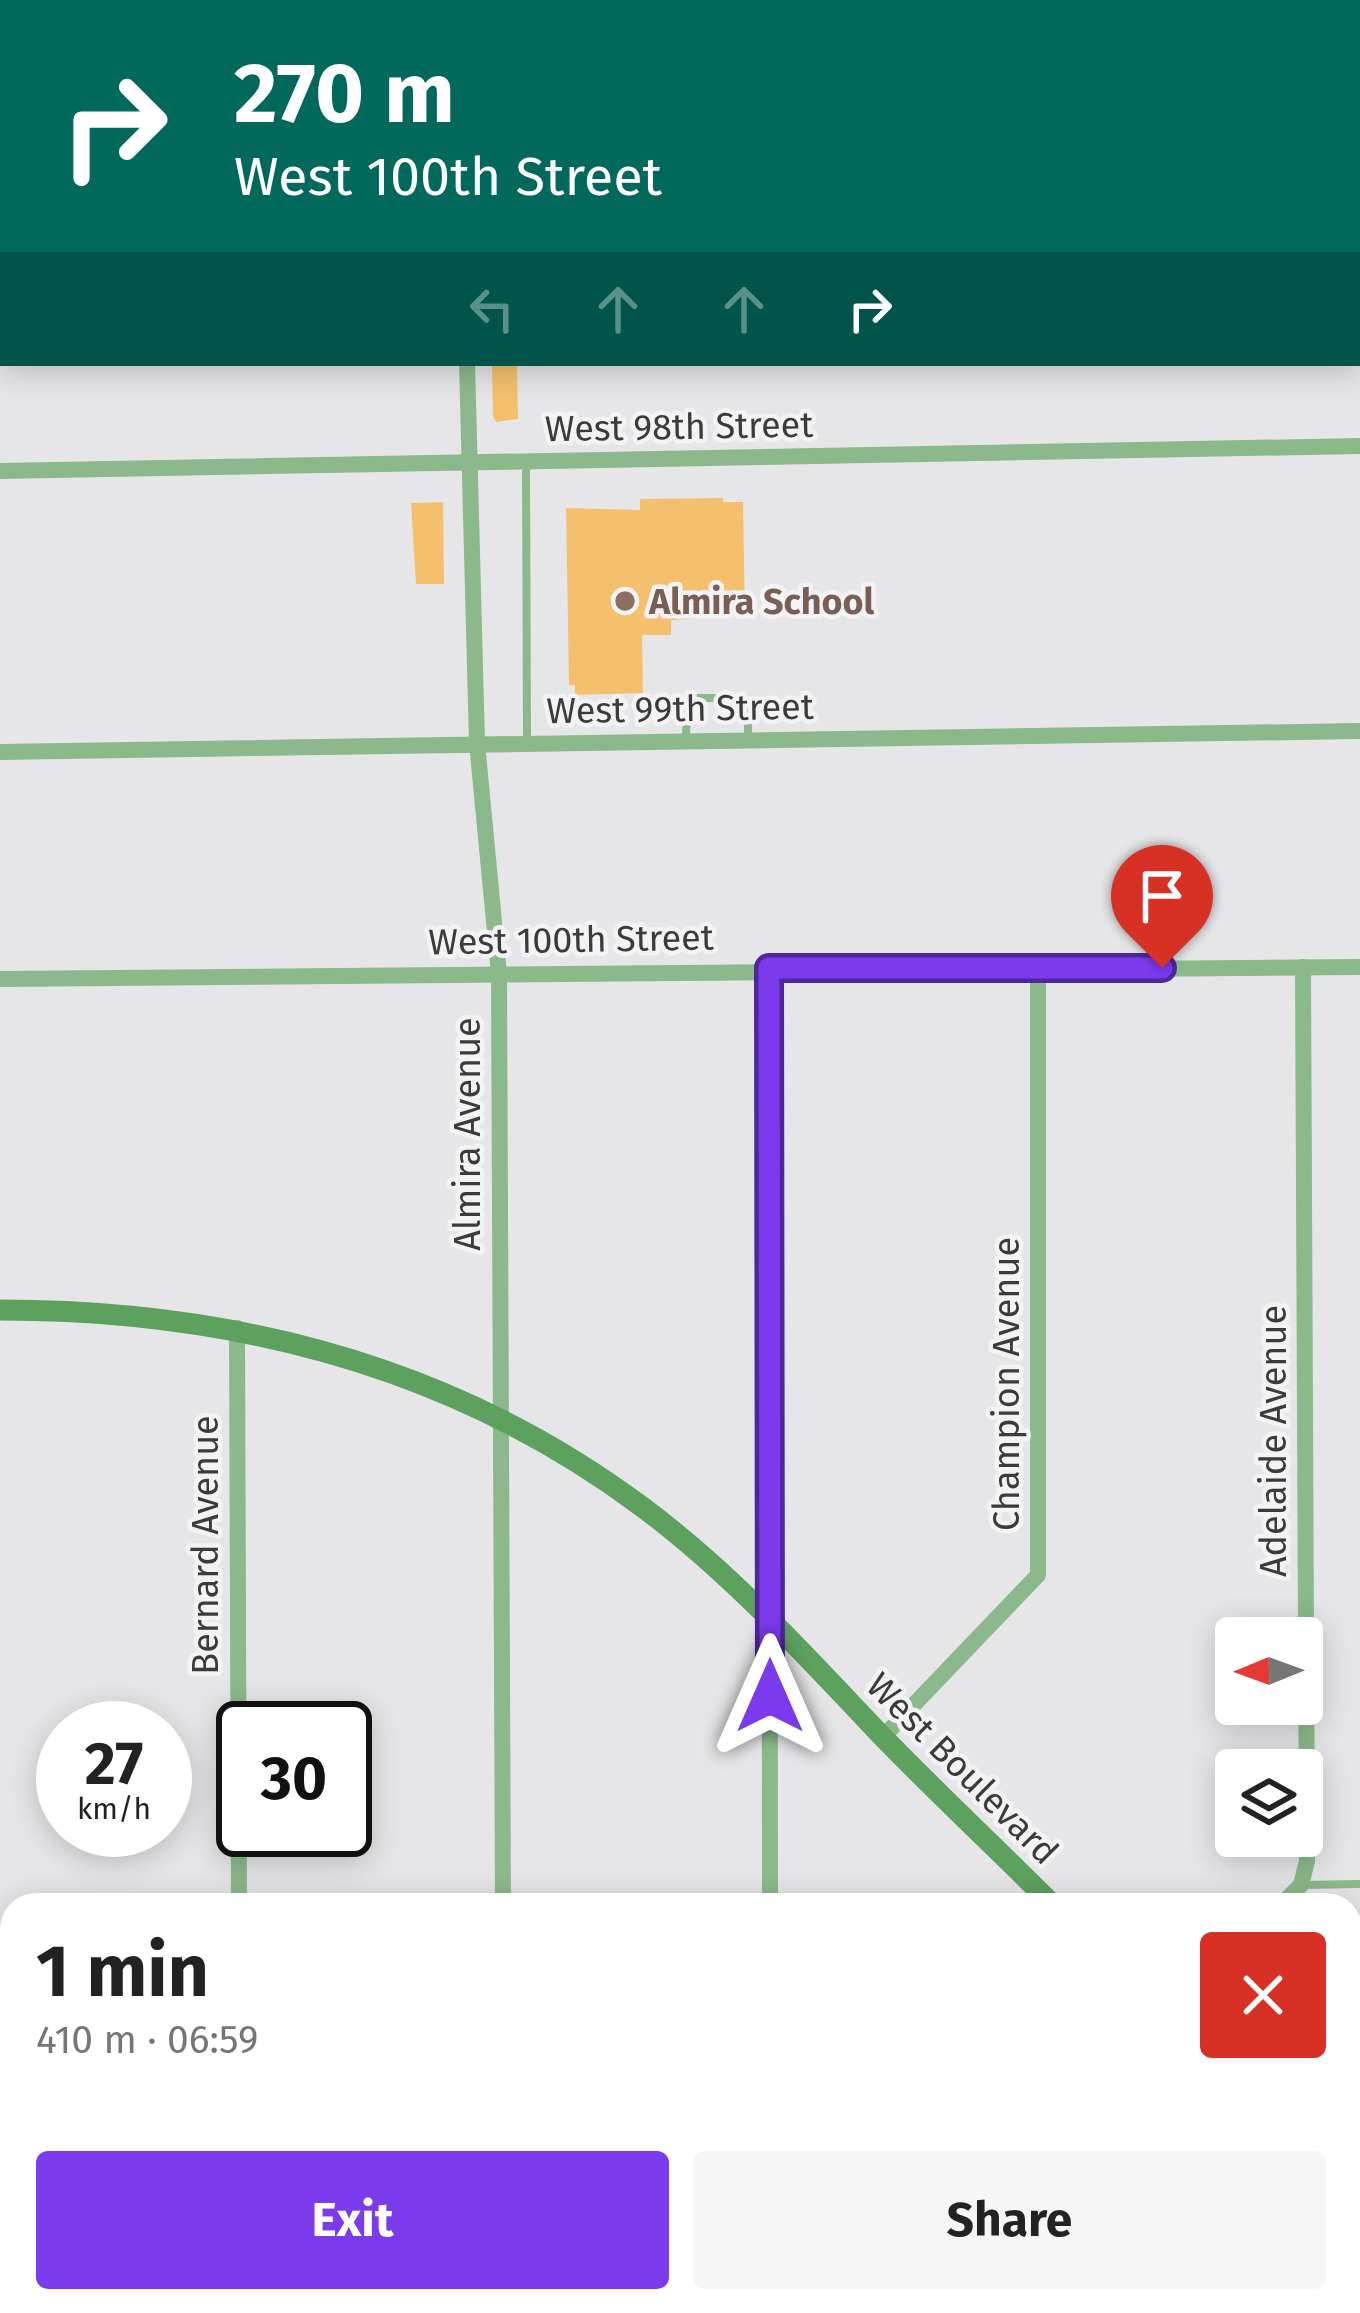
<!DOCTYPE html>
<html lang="en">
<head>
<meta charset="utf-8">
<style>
	body { margin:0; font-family:"Fira Sans",sans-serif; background:#f6f6f6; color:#222; height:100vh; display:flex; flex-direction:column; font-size:45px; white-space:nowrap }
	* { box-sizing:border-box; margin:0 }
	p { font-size:39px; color:#767676 }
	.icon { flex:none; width:66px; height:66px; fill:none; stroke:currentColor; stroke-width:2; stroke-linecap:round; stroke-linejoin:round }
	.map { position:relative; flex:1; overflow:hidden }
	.side { position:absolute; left:0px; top:1893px; width:1362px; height:420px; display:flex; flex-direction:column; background:#fff; border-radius:36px 36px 0 0; box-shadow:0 6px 30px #0003 }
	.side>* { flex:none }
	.guide { position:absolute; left:0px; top:0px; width:1362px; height:366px; box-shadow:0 6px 30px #0003; background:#00695c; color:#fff; overflow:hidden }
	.needle { width:78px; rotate:269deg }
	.controls { position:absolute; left:1215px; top:1617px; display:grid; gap:24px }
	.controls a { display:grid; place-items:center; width:108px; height:108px; border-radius:12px; background:#fff; box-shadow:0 6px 30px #0003; font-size:60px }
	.speed { position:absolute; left:36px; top:1701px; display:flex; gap:24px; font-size:60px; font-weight:700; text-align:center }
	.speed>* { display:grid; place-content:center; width:156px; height:156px; border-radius:50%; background:#fff; box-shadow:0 6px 30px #0003; line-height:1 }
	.speed small { font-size:30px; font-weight:400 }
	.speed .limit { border:6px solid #111; border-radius:18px; background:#fff; color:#111 }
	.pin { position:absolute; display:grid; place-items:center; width:102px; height:102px; color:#fff; margin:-123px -51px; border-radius:50% 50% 50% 0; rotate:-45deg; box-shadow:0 0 12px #0007 }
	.pin .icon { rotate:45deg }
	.me { position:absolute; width:132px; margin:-66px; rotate:0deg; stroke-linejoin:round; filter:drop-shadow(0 0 9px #0008) }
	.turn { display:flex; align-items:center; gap:42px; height:252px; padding:0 36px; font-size:54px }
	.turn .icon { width:156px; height:156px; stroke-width:2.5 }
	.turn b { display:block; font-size:84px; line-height:102px }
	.lanes { display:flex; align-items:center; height:114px; padding:0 36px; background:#0003; justify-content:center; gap:60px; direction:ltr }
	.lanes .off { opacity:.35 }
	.round { display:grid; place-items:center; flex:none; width:126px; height:126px; border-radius:12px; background:#f6f6f6 }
	.overview { display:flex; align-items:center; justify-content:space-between; height:204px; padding:0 36px }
	h1 { font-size:72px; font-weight:700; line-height:90px }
	.button { display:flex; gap:24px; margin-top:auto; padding:24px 36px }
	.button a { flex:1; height:138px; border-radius:12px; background:#7c3aed; color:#fff; font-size:48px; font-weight:700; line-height:138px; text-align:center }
	.button a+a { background:#f6f6f6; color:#222 }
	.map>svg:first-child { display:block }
	.building { fill:#f5c06d }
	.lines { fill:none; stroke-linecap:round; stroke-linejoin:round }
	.lane { stroke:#8cb98b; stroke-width:8 }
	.street { stroke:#8cb98b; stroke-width:16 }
	.secondary { stroke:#5ca15d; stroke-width:21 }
	.route-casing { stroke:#51269a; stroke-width:30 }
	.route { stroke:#7c3aed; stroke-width:21 }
	.education-dot { fill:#8d6e63; stroke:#f3f3f6; stroke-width:4.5 }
	.labels { text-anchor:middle; stroke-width:9; stroke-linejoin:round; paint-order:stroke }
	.street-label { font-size:36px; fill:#3b3b3c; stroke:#f3f3f6 }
	.education-label { font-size:36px; font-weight:bold; fill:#785e54; stroke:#f3f3f6; text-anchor:start }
</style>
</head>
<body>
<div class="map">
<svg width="1360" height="2313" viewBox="0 0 1360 2313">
	<rect width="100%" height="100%" fill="#e6e6e9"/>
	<!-- building -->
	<g class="building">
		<polygon points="492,363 517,363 518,419 496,422 493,416"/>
		<polygon points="723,498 723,502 743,502 745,615 671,620 671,635 642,635 643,693 575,695 575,685 569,685 566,508 640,510 640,499"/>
		<polygon points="443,502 444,584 416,584 411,503"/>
	</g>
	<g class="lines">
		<!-- lane -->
		<g class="lane">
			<polyline points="526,464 527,743"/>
			<polyline points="686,738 687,703 692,698 743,698 748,702 748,738"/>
			<polyline points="1303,1885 1360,1884"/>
			<polyline points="772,2302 810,2301"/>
		</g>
		<!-- street -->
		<g class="street">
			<polyline points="464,3 464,0"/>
			<polyline points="1359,120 1360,120"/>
			<polyline points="0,194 3,194"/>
			<polyline points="467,363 477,743 499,974 503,1905"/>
			<polyline points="0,471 1360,446"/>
			<polyline points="0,752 1360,731"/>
			<polyline points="769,968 770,1905"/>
			<polyline points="0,979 1360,967"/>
			<polyline points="237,1328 239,1905"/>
			<polyline points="883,1737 1038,1575 1038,968"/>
			<polyline points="1281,1905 1301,1885 1307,1861 1303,967"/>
			<polyline points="504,2301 504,2313"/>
			<polyline points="770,2301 770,2313"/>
			<polyline points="240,2313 240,2301"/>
			<polyline points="1352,2313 1360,2306"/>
		</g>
		<!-- secondary -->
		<g class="secondary">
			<path d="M0 1310C232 1310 453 1366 641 1506 729 1571 803 1653 878 1732 935 1791 995 1847 1053 1905"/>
			<polyline points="1350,2113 1360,2115"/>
			<polyline points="1350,2205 1360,2205"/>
			<polyline points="0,2206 12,2206"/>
		</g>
	</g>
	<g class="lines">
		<defs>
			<polyline id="route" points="770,1696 769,968 1162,968"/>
		</defs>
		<!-- route casing -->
		<use href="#route" class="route-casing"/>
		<!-- route -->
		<use href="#route" class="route"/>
	</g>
	<!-- markers -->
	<circle class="education-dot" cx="625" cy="601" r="12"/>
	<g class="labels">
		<!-- street labels -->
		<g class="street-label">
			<text transform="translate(679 426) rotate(-1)" y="13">West 98th Street</text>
			<text transform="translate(680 708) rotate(-1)" y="13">West 99th Street</text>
			<text transform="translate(571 939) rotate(-1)" y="13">West 100th Street</text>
			<text transform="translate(467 1134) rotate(-90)" y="13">Almira Avenue</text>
			<text transform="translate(1006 1384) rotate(-90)" y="13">Champion Avenue</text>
			<text transform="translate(1273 1441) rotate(-90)" y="13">Adelaide Avenue</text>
			<text transform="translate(205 1545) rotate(-90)" y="13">Bernard Avenue</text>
			<text transform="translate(963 1768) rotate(45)" y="13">West Boulevard</text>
		</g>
		<!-- education labels -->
		<g class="education-label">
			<text x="649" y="614">Almira School</text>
		</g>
	</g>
</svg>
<div class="controls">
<a><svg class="needle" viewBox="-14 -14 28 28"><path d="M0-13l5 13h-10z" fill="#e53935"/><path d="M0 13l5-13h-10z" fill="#767676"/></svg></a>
<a><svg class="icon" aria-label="layers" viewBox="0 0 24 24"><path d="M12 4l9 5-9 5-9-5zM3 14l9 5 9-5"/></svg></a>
</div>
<div class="speed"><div>27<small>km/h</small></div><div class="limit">30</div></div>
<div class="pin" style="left:1162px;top:968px;background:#d93025"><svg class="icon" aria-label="arrive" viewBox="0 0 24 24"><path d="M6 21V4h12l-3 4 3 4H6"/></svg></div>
<svg class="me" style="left:770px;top:1696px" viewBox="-20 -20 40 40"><path d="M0-17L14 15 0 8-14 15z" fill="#7c3aed" stroke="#fff" stroke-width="4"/></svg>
<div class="guide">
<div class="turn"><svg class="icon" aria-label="right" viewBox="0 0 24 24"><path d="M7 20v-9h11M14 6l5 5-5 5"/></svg><div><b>270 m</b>West 100th Street</div></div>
<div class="lanes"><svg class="icon off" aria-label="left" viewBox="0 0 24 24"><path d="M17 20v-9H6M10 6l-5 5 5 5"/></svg><svg class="icon off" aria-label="ahead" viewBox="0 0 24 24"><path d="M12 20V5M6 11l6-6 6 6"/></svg><svg class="icon off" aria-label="ahead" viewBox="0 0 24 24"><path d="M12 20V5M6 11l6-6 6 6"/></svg><svg class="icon" aria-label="right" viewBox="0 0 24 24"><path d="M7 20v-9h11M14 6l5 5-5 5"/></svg></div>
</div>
<section class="side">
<div class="overview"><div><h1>1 min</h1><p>410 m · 06:59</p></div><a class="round" style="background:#d93025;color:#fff"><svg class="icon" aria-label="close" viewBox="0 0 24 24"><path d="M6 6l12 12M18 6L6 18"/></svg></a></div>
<div class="button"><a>Exit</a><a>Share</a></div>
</section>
</div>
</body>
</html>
